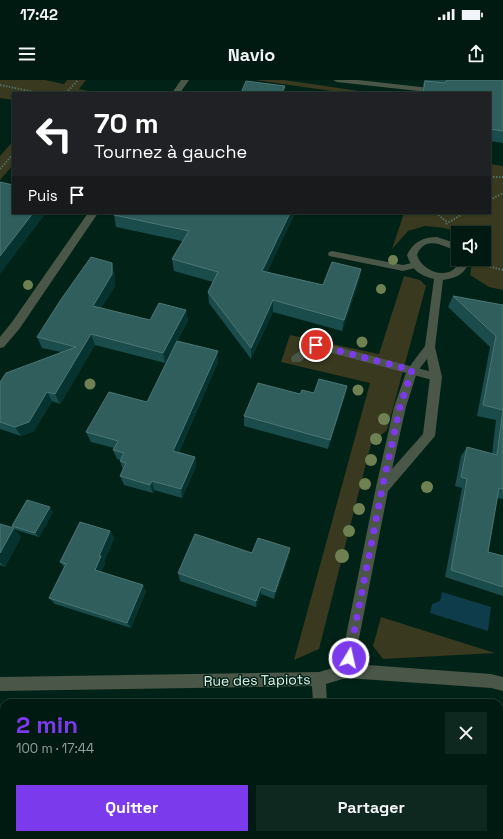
<!DOCTYPE html>
<html lang="fr">
<head>
<meta charset="utf-8">
<style>
	body { margin:0; font-family:"Space Grotesk",sans-serif; background:#0e271f; color:#f1f3f6; height:100vh; display:flex; flex-direction:column; font-size:15px; white-space:nowrap }
	* { box-sizing:border-box; margin:0 }
	p { font-size:13px; color:#95a19f }
	.icon { flex:none; width:22px; height:22px; fill:none; stroke:currentColor; stroke-width:2; stroke-linecap:round; stroke-linejoin:round }
	.map { position:relative; flex:1; overflow:hidden }
	.sheet { position:absolute; left:0px; top:619px; width:503px; height:140px; display:flex; flex-direction:column; background:#001a11; border-radius:12px 12px 0 0; box-shadow:0 1px 3px #0004,0 0 0 1px #223831 }
	.sheet>* { flex:none }
	.banner { position:absolute; left:12px; top:12px; width:479px; height:122px; border-radius:0px; box-shadow:0 1px 3px #0004,0 0 0 1px #223831; background:#202124; color:#fff; overflow:hidden }
	.buttons { position:absolute; left:451px; top:146px; display:grid; gap:8px }
	.buttons a { display:grid; place-items:center; width:40px; height:40px; border-radius:0px; background:#001a11; box-shadow:0 1px 3px #0004,0 0 0 1px #223831; font-size:20px }
	.pin { position:absolute; display:grid; place-items:center; width:34px; height:34px; color:#fff; margin:-17px; border:2px solid #fff; border-radius:50%; box-shadow:0 1px 4px #0007 }
	.me { position:absolute; width:44px; margin:-22px; rotate:9deg; stroke-linejoin:round; filter:drop-shadow(0 0 3px #0008) }
	.turn { display:flex; align-items:center; gap:14px; height:84px; padding:0 16px; font-size:18px }
	.turn .icon { width:52px; height:52px; stroke-width:2.5 }
	.turn b { display:block; font-size:28px; line-height:34px }
	.then { display:flex; align-items:center; height:38px; padding:0 16px; background:#0003; gap:8px; font-size:15px }
	.round { display:grid; place-items:center; flex:none; width:42px; height:42px; border-radius:0px; background:#0e271f }
	.summary { display:flex; align-items:center; justify-content:space-between; height:68px; padding:0 16px }
	h1 { font-size:24px; font-weight:700; line-height:30px; color:#7c3aed }
	.action { display:flex; gap:8px; margin-top:auto; padding:8px 16px }
	.action a { flex:1; height:46px; border-radius:0px; background:#7c3aed; color:#fff; font-size:16px; font-weight:700; line-height:46px; text-align:center }
	.action a+a { background:#0e271f; color:#f1f3f6 }
	.status { display:flex; justify-content:space-between; align-items:center; height:28px; padding:0 20px; background:#001a11; direction:ltr }
	.status svg { height:11px; fill:currentColor }
	header { display:flex; justify-content:space-between; align-items:center; height:52px; padding:0 16px; background:#001a11; font-size:18px; font-weight:700 }
	.map>svg:first-child { display:block }
	.green { fill:#38391f }
	.water { fill:#0f3c4a }
	.lines { fill:none; stroke-linecap:round; stroke-linejoin:round }
	.path { stroke:#537066; stroke-width:2; stroke-dasharray:1.5 1.5; stroke-linecap:butt }
	.service { fill:#4a5647; fill-rule:evenodd }
	.minor { fill:#4a5647; fill-rule:evenodd }
	.tree { fill:#6f8052 }
	.wall { fill:#194c4b }
	.shaded-wall { fill:#06332f }
	.building { fill:#2f5e5d; stroke:#4b7674 }
	.route { stroke:#7c3aed; stroke-width:7; stroke-dasharray:0 12.6 }
	.labels { text-anchor:middle; stroke-width:3; stroke-linejoin:round; paint-order:stroke }
	.near-street-label { font-size:14px; fill:#e4f7ee; stroke:#002217 }
</style>
</head>
<body>
<div class="status"><b>17:42</b><svg viewBox="0 0 49 12"><path d="M0 12V9h3v3zM5 12V6h3v6zM10 12V3h3v9zM15 12V0h3v12zM26 1h20v11H26zM47 4h2v5h-2z"/></svg></div>
<header><svg class="icon" aria-label="menu" viewBox="0 0 24 24"><path d="M4 6h16M4 12h16M4 18h16"/></svg>Navio<svg class="icon" aria-label="share" viewBox="0 0 24 24"><path d="M12 15V3M7 8l5-5 5 5M5 13v7h14v-7"/></svg></header>
<div class="map">
<svg width="503" height="759" viewBox="0 0 503 759">
	<rect width="100%" height="100%" fill="#002217"/>
	<!-- green -->
	<g class="green">
		<polygon points="0,0 45,0 64,4 67,0 86,0 79,9 98,13 13,13 13,20 0,18"/>
		<polygon points="255,0 284,0 373,13 345,13"/>
		<polygon points="13,61 13,85 0,100 0,76"/>
		<polygon points="490,84 503,86 503,210 489,207 470,195 473,179 484,179 484,153 462,153 444,148 425,146 408,151 392,169 404,133 490,133"/>
		<polygon points="404,196 420,200 426,206 387,350 371,364 319,569 294,580 370,303 281,282 290,255 379,274"/>
		<polygon points="381,537 495,573 383,579 373,566"/>
	</g>
	<!-- water -->
	<polygon class="water" points="442,512 491,527 488,551 430,533 432,524 440,521"/>
	<g class="lines">
		<!-- path -->
		<g class="path">
			<polyline points="0,5 39,13"/>
			<polyline points="66,13 78,0"/>
			<polyline points="0,89 13,74"/>
			<polyline points="490,97 503,97"/>
			<polyline points="490,120 503,113"/>
			<polyline points="436,133 447,142"/>
			<polyline points="446,144 464,133"/>
			<polyline points="484,185 503,190"/>
		</g>
		<!-- service -->
		<g class="service">
			<polygon points="332,171 403,185 416,182 420,185 419,187 403,191 329,176 328,174 329,172"/>
			<polygon points="316,261 436,293 440,294 441,297 440,300 436,301 317,269 300,282 292,282 291,279 292,276"/>
		</g>
		<!-- minor -->
		<g class="minor">
			<polygon points="181,0 189,0 180,13 172,13"/>
			<polygon points="333,0 358,0 439,9 443,11 442,13 436,13 337,2"/>
			<polygon points="88,133 98,133 20,248 4,267 0,268 0,257 12,242"/>
			<path d="M437 157 458 164V171C443 167 426 154 417 175 423 194 454 202 460 179H470C466 193 458 198 443 200L435 267 442 297 435 356 388 411 354 584 491 594 503 597V611L491 608 346 598 326 604 327 623H313L312 606 0 611V597L319 592 340 586 376 407 394 327 407 290 425 266 434 199C419 195 412 190 407 175 413 162 423 157 437 157ZM427 279 430 297 423 354 392 389 406 327 417 292Z"/>
			<polygon points="320,755 336,755 337,759 321,759"/>
		</g>
	</g>
	<!-- trees -->
	<g class="tree">
		<circle cx="393" cy="180" r="5"/>
		<circle cx="28" cy="205" r="5"/>
		<circle cx="381" cy="209" r="5"/>
		<circle cx="362" cy="262" r="5.5"/>
		<circle cx="90" cy="304" r="5.5"/>
		<circle cx="358" cy="310" r="5.5"/>
		<circle cx="384" cy="339" r="6"/>
		<circle cx="376" cy="359" r="6"/>
		<circle cx="371" cy="380" r="6"/>
		<circle cx="365" cy="404" r="6"/>
		<circle cx="427" cy="407" r="6"/>
		<circle cx="359" cy="429" r="6"/>
		<circle cx="349" cy="451" r="6"/>
		<circle cx="342" cy="476" r="7"/>
	</g>
	<!-- wall -->
	<g class="wall">
		<polygon points="424,0 503,0 503,63 490,61 490,13 422,13"/>
		<polygon points="121,133 295,133 267,192 323,205 361,189 359,201 342,251 273,232 251,279 209,223 208,212 213,202 174,191 172,179 182,161 116,147 114,135"/>
		<polygon points="115,194 115,206 101,228 150,240 186,230 188,241 165,283 95,265 60,324 52,321 34,351 21,356 0,349 0,302 61,272 42,268 37,257"/>
		<polygon points="453,216 503,225 503,419 497,418 488,472 503,476 503,516 445,497 462,408 455,406 461,376 467,367 492,374 496,340 477,336 490,267 448,227"/>
		<polygon points="218,282 179,372 195,377 196,386 182,418 154,410 153,413 124,405 120,396 123,390 120,381 121,380 117,379 113,370 114,368 91,362 86,352 147,322"/>
		<polygon points="347,306 345,316 328,369 244,346 244,336 300,314 314,313"/>
		<polygon points="53,432 39,457 16,450 12,446"/>
		<polygon points="0,444 21,457 5,487 0,485"/>
		<polygon points="110,451 114,458 104,482 105,484 101,492 146,511 131,548 55,524 49,518 64,487 60,482"/>
		<polygon points="290,468 289,476 274,519 261,514 256,527 180,501 178,493 252,473"/>
	</g>
	<!-- shaded-wall -->
	<g class="shaded-wall">
		<polygon points="285,6 284,13 282,13"/>
		<polygon points="33,133 46,133 0,194 0,176"/>
		<polygon points="290,133 295,133 262,203 262,191"/>
		<polygon points="112,183 115,194 115,206 96,236 93,226"/>
		<polygon points="361,189 359,201 342,251 344,240"/>
		<polygon points="273,220 273,232 251,279 251,268"/>
		<polygon points="186,230 188,241 165,283 163,273"/>
		<polygon points="91,254 95,265 60,324 55,314"/>
		<polygon points="218,271 218,282 175,380 173,371"/>
		<polygon points="347,306 345,316 328,369 330,360"/>
		<polygon points="47,312 52,321 34,351 21,356 15,347"/>
		<polygon points="195,377 196,386 182,418 181,409"/>
		<polygon points="152,401 154,410 153,413 150,405"/>
		<polygon points="50,427 53,432 39,457 35,453"/>
		<polygon points="14,448 21,457 5,487 0,482 0,473"/>
		<polygon points="110,451 114,458 104,482 105,484 99,497 95,490 99,476"/>
		<polygon points="290,468 289,476 274,519 275,512"/>
		<polygon points="143,505 146,511 131,548 127,543"/>
		<polygon points="261,507 261,514 256,527 256,521"/>
		<polygon points="4,744 4,755 14,755 13,759 2,759"/>
		<polygon points="126,755 132,755 130,759 124,759"/>
	</g>
	<!-- building -->
	<g class="building">
		<polygon points="447,0 503,0 503,51 490,49 490,13 423,13 425,1 445,3"/>
		<polygon points="246,1 285,6 282,13 241,13"/>
		<polygon points="0,102 13,105 13,133 33,133 0,176"/>
		<polygon points="121,133 290,133 262,191 323,205 332,182 361,189 344,240 273,220 251,268 208,212 218,192 172,179 189,151 114,135"/>
		<polygon points="91,177 112,183 112,194 93,226 150,240 159,223 186,230 163,273 91,254 55,314 47,312 29,342 15,347 0,342 0,302 6,293 76,267 37,257 60,221"/>
		<polygon points="453,216 503,225 503,409 499,408 488,472 503,476 503,507 451,490 467,399 461,397 467,367 497,375 503,330 483,325 496,256"/>
		<polygon points="177,261 218,271 173,371 195,377 181,409 152,401 150,405 120,396 126,383 120,381 124,373 113,370 118,361 86,352 109,312 147,322"/>
		<polygon points="319,299 347,306 330,360 244,336 258,303 300,314 302,310 314,313"/>
		<polygon points="27,420 50,427 35,453 12,446"/>
		<polygon points="80,442 110,451 99,476 101,476 95,490 143,505 127,543 49,518 66,484 60,482"/>
		<polygon points="0,444 14,448 0,473"/>
		<polygon points="195,454 252,473 258,458 290,468 275,512 261,507 256,521 178,493"/>
		<polygon points="0,713 4,713 4,744 2,759 0,759"/>
		<polygon points="114,755 126,755 124,759 121,759"/>
	</g>
	<g class="lines">
		<!-- route -->
		<polyline class="route" points="316,265 412,290 400,327 382,409 349,578"/>
	</g>
	<g class="labels">
		<!-- near-street labels -->
		<g class="near-street-label">
			<text transform="translate(257 600) rotate(-1)" y="5">Rue des Tapiots</text>
		</g>
	</g>
</svg>
<div class="buttons">
<a><svg class="icon" aria-label="sound" viewBox="0 0 24 24"><path d="M4 9h4l5-4v14l-5-4H4zM17 9q2 3 0 6"/></svg></a>
</div>
<div class="pin" style="left:316px;top:265px;background:#d93025"><svg class="icon" aria-label="arrive" viewBox="0 0 24 24"><path d="M6 21V4h12l-3 4 3 4H6"/></svg></div>
<svg class="me" style="left:349px;top:578px" viewBox="-20 -20 40 40"><circle r="17" fill="#7c3aed" stroke="#fff" stroke-width="3"/><path d="M0-11L8 9 0 5-8 9z" fill="#fff"/></svg>
<div class="banner">
<div class="turn"><svg class="icon" aria-label="left" viewBox="0 0 24 24"><path d="M17 20v-9H6M10 6l-5 5 5 5"/></svg><div><b>70 m</b>Tournez à gauche</div></div>
<div class="then">Puis<svg class="icon" aria-label="arrive" viewBox="0 0 24 24"><path d="M6 21V4h12l-3 4 3 4H6"/></svg></div>
</div>
<section class="sheet">
<div class="summary"><div><h1>2 min</h1><p>100 m · 17:44</p></div><a class="round"><svg class="icon" aria-label="close" viewBox="0 0 24 24"><path d="M6 6l12 12M18 6L6 18"/></svg></a></div>
<div class="action"><a>Quitter</a><a>Partager</a></div>
</section>
</div>
</body>
</html>
